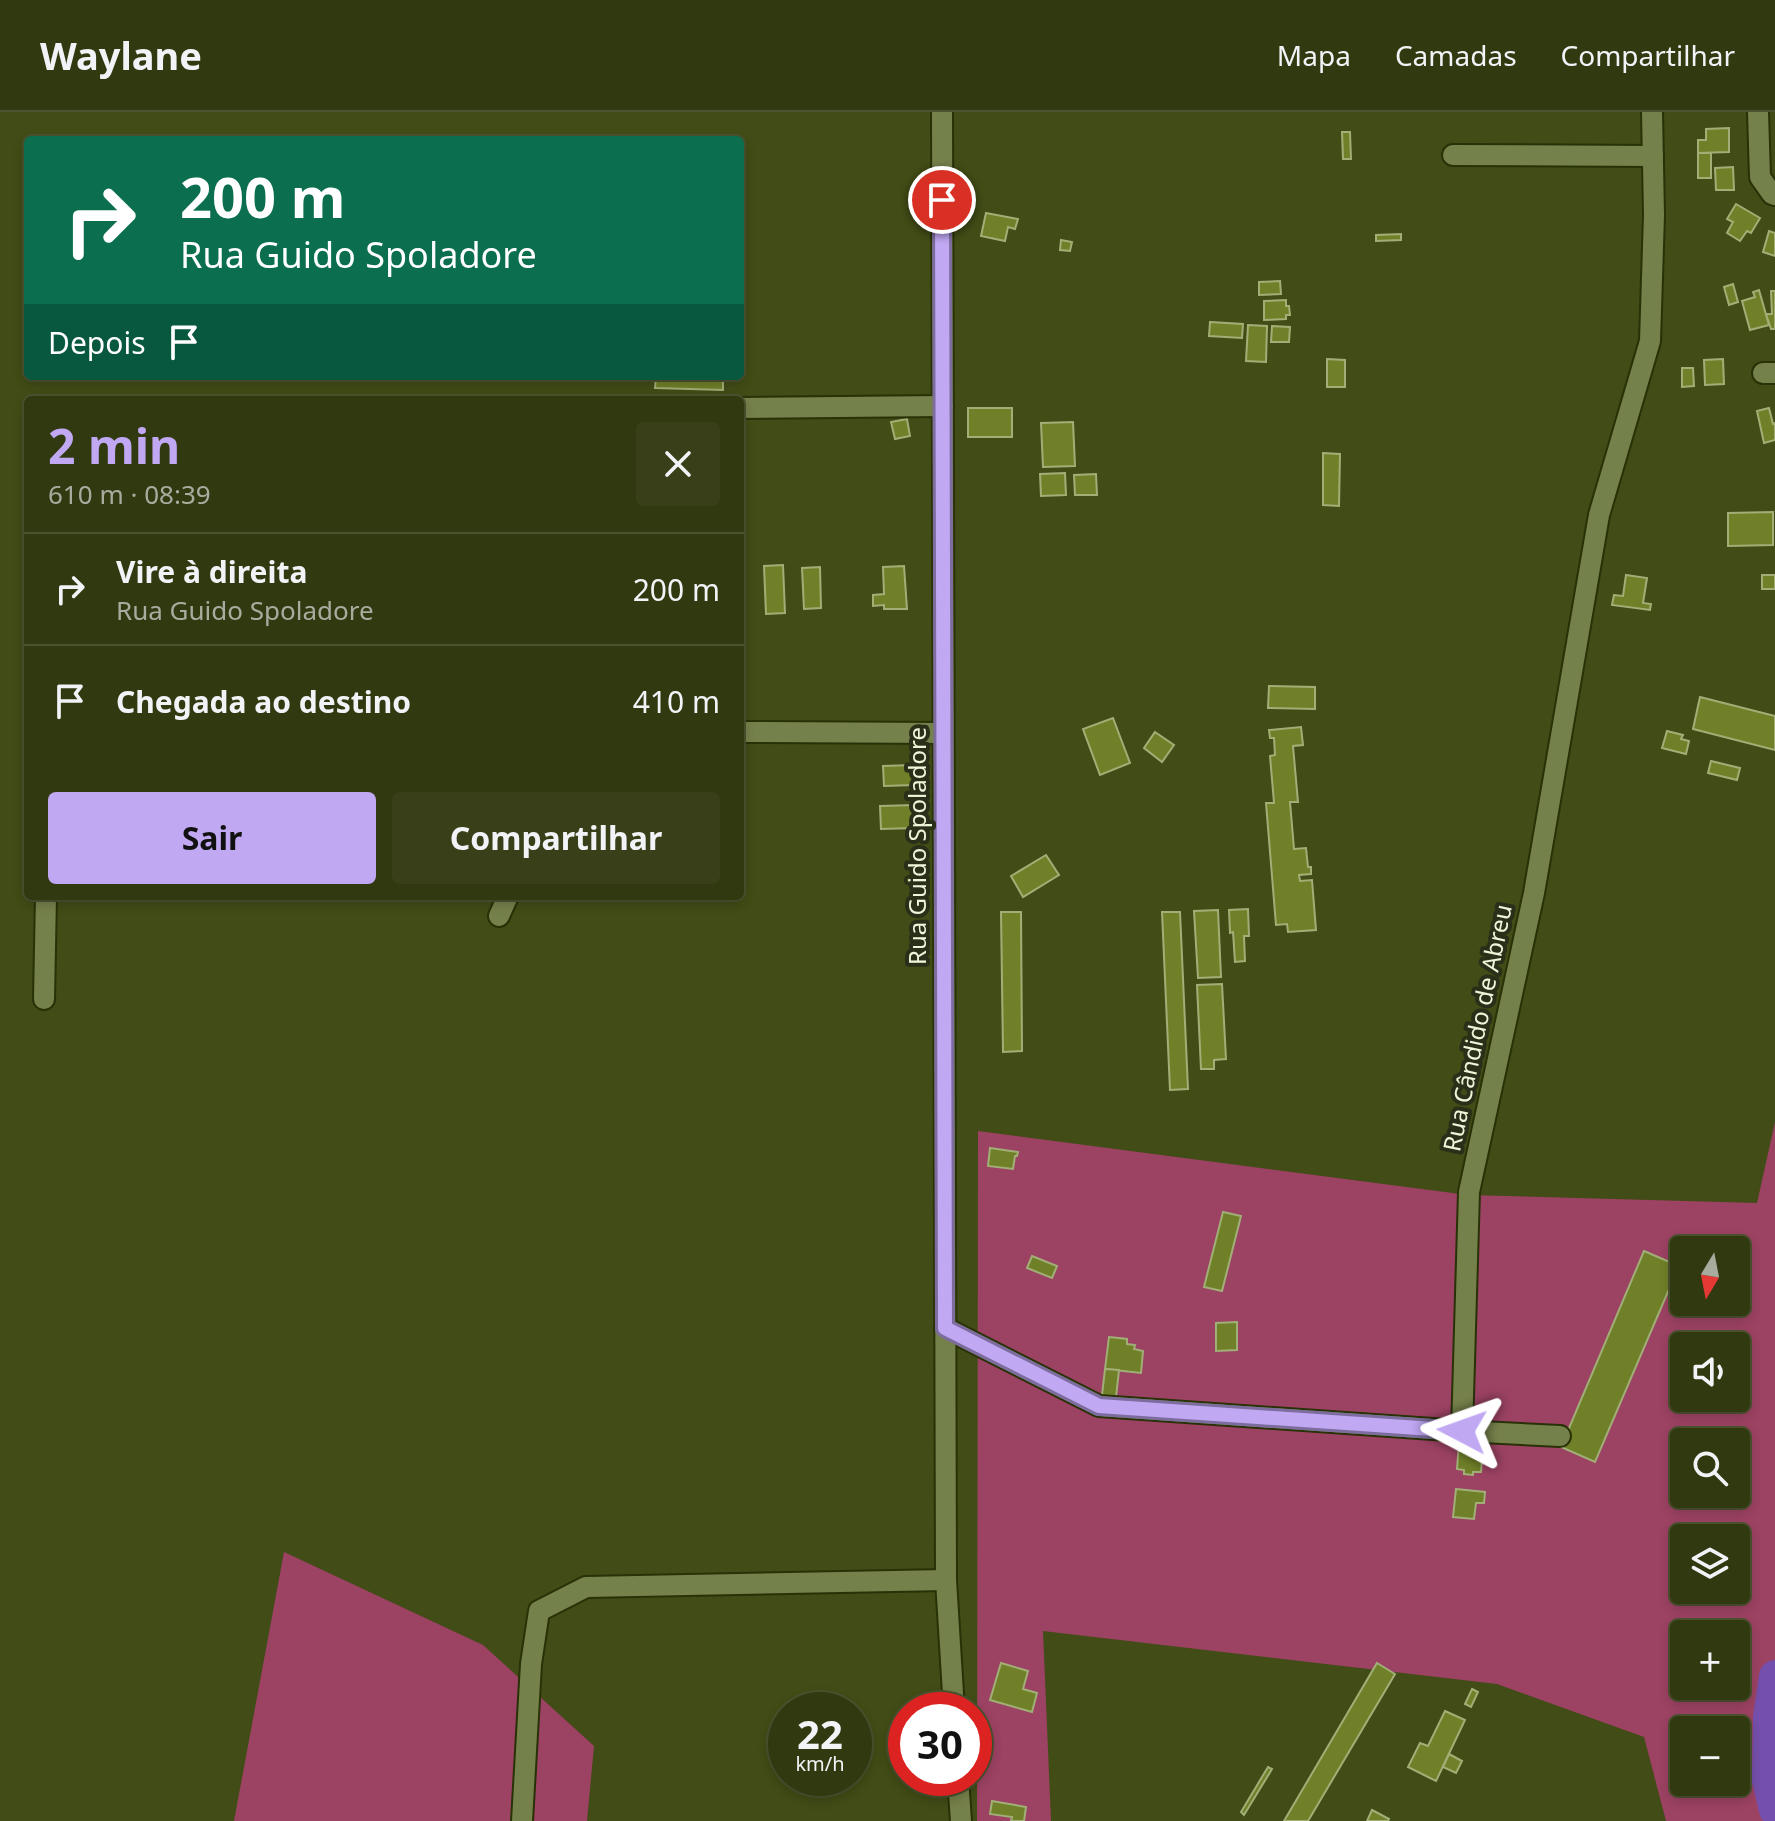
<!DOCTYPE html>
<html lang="pt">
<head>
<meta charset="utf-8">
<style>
	body { margin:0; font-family:"Noto Sans",sans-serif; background:#394019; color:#f1f3f6; height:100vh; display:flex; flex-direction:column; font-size:30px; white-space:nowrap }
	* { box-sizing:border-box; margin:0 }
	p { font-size:26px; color:#a8ac9f }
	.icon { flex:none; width:44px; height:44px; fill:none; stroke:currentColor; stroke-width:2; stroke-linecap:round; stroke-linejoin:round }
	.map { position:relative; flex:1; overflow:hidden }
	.side { position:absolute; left:24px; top:284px; width:720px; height:504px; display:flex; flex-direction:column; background:#313910; border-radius:8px; box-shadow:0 4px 12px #0003,0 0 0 2px #4c5330 }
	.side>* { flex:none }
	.hud { position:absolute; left:24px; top:24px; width:720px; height:244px; border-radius:8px; box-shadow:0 4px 12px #0003,0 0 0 2px #4c5330; background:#0b6e4f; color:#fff; overflow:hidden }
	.needle { width:52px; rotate:190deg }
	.buttons { position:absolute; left:1670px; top:1124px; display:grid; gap:16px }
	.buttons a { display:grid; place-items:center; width:80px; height:80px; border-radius:8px; background:#313910; box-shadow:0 4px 12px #0003,0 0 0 2px #4c5330; font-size:40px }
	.speed { position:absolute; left:768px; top:1580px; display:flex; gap:16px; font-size:40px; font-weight:700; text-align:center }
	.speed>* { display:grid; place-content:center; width:104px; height:104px; border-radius:50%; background:#313910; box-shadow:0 4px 12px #0003,0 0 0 2px #4c5330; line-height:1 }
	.speed small { font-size:20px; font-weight:400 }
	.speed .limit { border:12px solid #d22; background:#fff; color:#111 }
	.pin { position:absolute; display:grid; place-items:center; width:68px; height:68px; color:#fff; margin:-34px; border:4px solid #fff; border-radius:50%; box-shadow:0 2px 8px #0007 }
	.me { position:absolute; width:88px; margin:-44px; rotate:274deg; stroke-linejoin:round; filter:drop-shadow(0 0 6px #0008) }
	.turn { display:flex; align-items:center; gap:28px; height:168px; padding:0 24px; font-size:36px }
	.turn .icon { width:104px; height:104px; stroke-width:2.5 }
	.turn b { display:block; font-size:56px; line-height:68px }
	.then { display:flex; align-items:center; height:76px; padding:0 24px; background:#0003; gap:16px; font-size:30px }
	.round { display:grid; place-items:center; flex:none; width:84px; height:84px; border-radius:8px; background:#394019 }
	.overview { display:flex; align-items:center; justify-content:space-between; height:136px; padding:0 24px }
	h1 { font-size:48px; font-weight:700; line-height:60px; color:#c1a8f3 }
	.primary-button { display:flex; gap:16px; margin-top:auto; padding:16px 24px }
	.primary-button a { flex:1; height:92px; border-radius:8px; background:#c1a8f3; color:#111; font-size:32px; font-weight:700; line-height:92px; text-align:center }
	.primary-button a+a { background:#394019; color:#f1f3f6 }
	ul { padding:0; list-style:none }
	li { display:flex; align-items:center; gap:24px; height:112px; padding:0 24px; border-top:2px solid #4c5330 }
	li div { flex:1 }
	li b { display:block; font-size:30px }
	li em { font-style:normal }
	header { display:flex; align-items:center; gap:48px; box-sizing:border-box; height:112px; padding:0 40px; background:#313910; border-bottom:2px solid #4c5330 }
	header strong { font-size:38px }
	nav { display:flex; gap:44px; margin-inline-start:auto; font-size:28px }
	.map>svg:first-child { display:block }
	.green { fill:#9c4263; fill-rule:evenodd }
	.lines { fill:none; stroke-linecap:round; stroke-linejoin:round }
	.river { stroke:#744fab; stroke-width:32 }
	.building { fill:#6f8028; stroke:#a1af77; stroke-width:2 }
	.minor-casing { stroke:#293107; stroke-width:24 }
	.minor { stroke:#75814b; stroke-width:20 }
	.route-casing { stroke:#7d6d9e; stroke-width:20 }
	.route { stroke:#c1a8f3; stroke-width:14 }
	.labels { text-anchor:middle; stroke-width:8; stroke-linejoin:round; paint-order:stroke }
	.street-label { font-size:24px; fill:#eef6d9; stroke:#2a2f19 }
</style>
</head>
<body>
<header>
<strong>Waylane</strong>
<nav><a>Mapa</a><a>Camadas</a><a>Compartilhar</a></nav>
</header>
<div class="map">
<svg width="1775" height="1709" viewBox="0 0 1775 1709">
	<rect width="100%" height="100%" fill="#414c16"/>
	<!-- green -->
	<g class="green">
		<path d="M1775 1010V1709H1666L1644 1625 1497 1572 1043 1519 1051 1709H977L978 1019 1468 1083 1757 1091ZM1684 1138H1736V1190H1684ZM1684 1234H1736V1286H1684ZM1684 1330H1736V1382H1684ZM1684 1426H1736V1478H1684ZM1684 1522H1736V1574H1684ZM1684 1618H1736V1670H1684Z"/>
		<polygon points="284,1440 483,1533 594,1634 587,1709 234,1709"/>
	</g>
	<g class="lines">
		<!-- river -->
		<polyline class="river" points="1775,1564 1769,1605 1768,1668 1775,1698"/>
	</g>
	<!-- building -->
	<g class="building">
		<polygon points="1729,16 1729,40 1698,41 1698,28 1706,28 1706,17"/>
		<polygon points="1342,20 1350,20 1351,47 1343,47"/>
		<rect x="1698" y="41" width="13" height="25"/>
		<polygon points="1733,55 1734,78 1716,78 1715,56"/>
		<polygon points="1736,92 1760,106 1751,121 1747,119 1740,129 1727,121 1733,110 1727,107"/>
		<polygon points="986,101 1018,107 1015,117 1008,115 1005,129 981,124"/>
		<polygon points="1769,119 1775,121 1775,144 1763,140"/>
		<polygon points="1401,122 1401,128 1376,129 1376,123"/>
		<polygon points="1061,128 1072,130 1070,139 1060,138"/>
		<polygon points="1280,169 1281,182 1259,183 1259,170"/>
		<polygon points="1733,172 1738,190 1729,193 1724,175"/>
		<polygon points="1759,178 1769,213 1750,218 1742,189 1755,185 1753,180"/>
		<polygon points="1771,179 1775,179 1775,217 1771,217 1766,202 1772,202"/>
		<polygon points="1286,188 1286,194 1289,194 1290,203 1286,203 1286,207 1264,208 1264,189"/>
		<polygon points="1210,210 1243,212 1242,226 1209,224"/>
		<polygon points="1248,213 1267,214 1266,250 1246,249"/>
		<polygon points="1272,214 1290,215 1289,230 1271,230"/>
		<polygon points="1327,247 1345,248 1345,275 1327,275"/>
		<polygon points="1723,247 1724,272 1705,273 1704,248"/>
		<polygon points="1682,256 1693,256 1694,274 1682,275"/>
		<polygon points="656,264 723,264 723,278 655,276"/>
		<rect x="968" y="296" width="44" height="29"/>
		<polygon points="1769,296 1773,312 1775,311 1775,328 1764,331 1757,299"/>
		<polygon points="907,307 910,324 895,327 891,310"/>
		<polygon points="1073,310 1075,354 1043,355 1041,311"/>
		<polygon points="1323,341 1340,342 1339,394 1323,393"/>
		<polygon points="1065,361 1066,383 1041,384 1040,362"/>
		<polygon points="1096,362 1097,383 1075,383 1074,363"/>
		<polygon points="1773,400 1773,433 1728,434 1728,401"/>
		<polygon points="783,453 785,501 766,502 764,454"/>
		<polygon points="904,454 907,497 884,497 884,493 873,494 873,483 884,482 883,455"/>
		<polygon points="820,455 821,496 804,497 802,456"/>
		<polygon points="1626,463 1647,466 1643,491 1651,492 1650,498 1612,493 1614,483 1623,484"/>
		<rect x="1762" y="463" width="13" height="14"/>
		<polygon points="1269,574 1315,575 1315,597 1268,596"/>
		<polygon points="1700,585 1775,604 1775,638 1693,617"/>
		<polygon points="1113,606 1130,651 1100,663 1083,617"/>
		<polygon points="1301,615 1303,633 1293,634 1298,690 1290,690 1294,737 1306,736 1308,755 1311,755 1311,762 1299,763 1300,769 1312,768 1316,818 1288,820 1287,812 1276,813 1266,691 1274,691 1270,644 1275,643 1274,626 1270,626 1269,618"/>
		<polygon points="1667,619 1683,623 1681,627 1689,629 1686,642 1662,636"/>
		<polygon points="1155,620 1174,633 1162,650 1144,636"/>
		<polygon points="1711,649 1740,656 1737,668 1708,661"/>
		<polygon points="913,653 914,673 884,674 883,654"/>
		<polygon points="914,693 915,716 881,717 880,694"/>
		<polygon points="1046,743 1059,763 1023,785 1011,764"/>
		<polygon points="1248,797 1249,824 1244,824 1245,849 1235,850 1233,820 1230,821 1229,798"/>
		<polygon points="1218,798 1221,865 1198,866 1194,799"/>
		<polygon points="1001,800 1021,800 1022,939 1003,940"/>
		<polygon points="1162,800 1180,800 1188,977 1170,978"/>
		<polygon points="1222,872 1226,947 1214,948 1214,957 1201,957 1197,873"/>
		<polygon points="990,1036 1018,1040 1017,1044 1015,1044 1013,1057 988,1054"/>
		<polygon points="1223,1100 1241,1104 1222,1179 1204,1175"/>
		<polygon points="1644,1139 1679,1154 1595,1350 1561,1335"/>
		<polygon points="1032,1144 1057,1154 1052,1166 1027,1156"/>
		<polygon points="1237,1210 1237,1238 1216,1239 1216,1211"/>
		<polygon points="1109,1225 1127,1227 1127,1232 1135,1233 1134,1237 1143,1239 1141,1261 1105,1257"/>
		<polygon points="1105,1257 1119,1258 1115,1294 1101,1292"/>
		<polygon points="1459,1331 1483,1333 1481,1360 1473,1360 1473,1363 1464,1362 1464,1358 1457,1357"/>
		<polygon points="1456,1377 1485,1380 1484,1391 1476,1391 1474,1407 1453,1405"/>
		<polygon points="1001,1551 1028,1559 1023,1577 1037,1581 1032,1600 990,1588"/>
		<polygon points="1377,1551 1395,1562 1308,1709 1284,1709"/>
		<polygon points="1472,1577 1478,1580 1471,1595 1465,1592"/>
		<polygon points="1445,1599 1465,1608 1436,1669 1408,1655 1420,1631 1428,1634"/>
		<polygon points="1449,1642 1462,1649 1456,1661 1443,1655"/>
		<polygon points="1268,1655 1272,1657 1244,1703 1241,1700"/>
		<polygon points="992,1689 1026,1695 1024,1709 1011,1709 1012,1705 990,1702"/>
		<polygon points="1372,1698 1389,1707 1388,1709 1367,1709"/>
	</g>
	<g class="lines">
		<defs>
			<g id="minor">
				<polyline points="942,0 946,1468 954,1598"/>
				<polyline points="1758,0 1760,65 1772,82 1775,83"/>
				<polyline points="1453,43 1653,44"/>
				<polyline points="1763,261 1775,261"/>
				<polyline points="740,296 943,294"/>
				<polyline points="740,620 943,621"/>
				<polyline points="499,804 508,784"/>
				<polyline points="44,887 46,784"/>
				<polyline points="945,1216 1099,1294 1462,1319 1560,1324"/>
				<polyline points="1462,1319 1469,1080 1534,781 1599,403 1650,229 1654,103 1652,0"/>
				<polyline points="958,1666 961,1709"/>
				<polyline points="522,1709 531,1552 539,1499 586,1475 946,1468"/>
			</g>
		</defs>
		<!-- minor casing -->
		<use href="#minor" class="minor-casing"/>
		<!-- minor -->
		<use href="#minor" class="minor"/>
	</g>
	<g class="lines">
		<defs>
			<polyline id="route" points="942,88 945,1216 1099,1294 1462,1319"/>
		</defs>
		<!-- route casing -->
		<use href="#route" class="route-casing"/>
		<!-- route -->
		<use href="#route" class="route"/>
	</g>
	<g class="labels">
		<!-- street labels -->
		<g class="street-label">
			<text transform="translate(918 734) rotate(-90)" y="8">Rua Guido Spoladore</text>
			<text transform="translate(1478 916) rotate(-78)" y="8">Rua Cândido de Abreu</text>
		</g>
	</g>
</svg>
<div class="buttons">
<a><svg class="needle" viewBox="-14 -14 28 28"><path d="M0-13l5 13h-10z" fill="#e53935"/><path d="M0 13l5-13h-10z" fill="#a8ac9f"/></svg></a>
<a><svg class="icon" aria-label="sound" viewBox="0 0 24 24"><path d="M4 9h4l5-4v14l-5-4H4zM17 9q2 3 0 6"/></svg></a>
<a><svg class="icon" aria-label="search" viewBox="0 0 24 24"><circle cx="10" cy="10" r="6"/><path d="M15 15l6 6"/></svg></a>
<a><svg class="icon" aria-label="layers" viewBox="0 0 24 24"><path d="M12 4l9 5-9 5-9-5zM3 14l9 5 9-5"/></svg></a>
<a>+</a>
<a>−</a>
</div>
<div class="speed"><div>22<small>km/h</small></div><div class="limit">30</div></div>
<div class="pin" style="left:942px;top:88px;background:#d93025"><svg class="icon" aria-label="arrive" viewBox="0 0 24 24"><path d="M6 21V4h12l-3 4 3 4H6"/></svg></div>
<svg class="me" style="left:1462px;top:1319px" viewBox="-20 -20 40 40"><path d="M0-17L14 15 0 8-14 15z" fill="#c1a8f3" stroke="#fff" stroke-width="4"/></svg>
<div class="hud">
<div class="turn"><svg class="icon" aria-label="right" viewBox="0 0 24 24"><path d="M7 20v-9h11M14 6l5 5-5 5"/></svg><div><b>200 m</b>Rua Guido Spoladore</div></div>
<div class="then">Depois<svg class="icon" aria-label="arrive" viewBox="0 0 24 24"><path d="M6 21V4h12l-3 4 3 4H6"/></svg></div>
</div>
<section class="side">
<div class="overview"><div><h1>2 min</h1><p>610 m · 08:39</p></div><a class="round"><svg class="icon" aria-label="close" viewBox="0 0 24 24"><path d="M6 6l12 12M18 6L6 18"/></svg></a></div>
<ul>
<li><svg class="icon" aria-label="right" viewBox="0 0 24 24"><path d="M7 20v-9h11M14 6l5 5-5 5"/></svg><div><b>Vire à direita</b><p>Rua Guido Spoladore</p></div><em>200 m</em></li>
<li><svg class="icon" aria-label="arrive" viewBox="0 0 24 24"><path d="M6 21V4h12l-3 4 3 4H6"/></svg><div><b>Chegada ao destino</b></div><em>410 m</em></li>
</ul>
<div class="primary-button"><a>Sair</a><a>Compartilhar</a></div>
</section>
</div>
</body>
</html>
